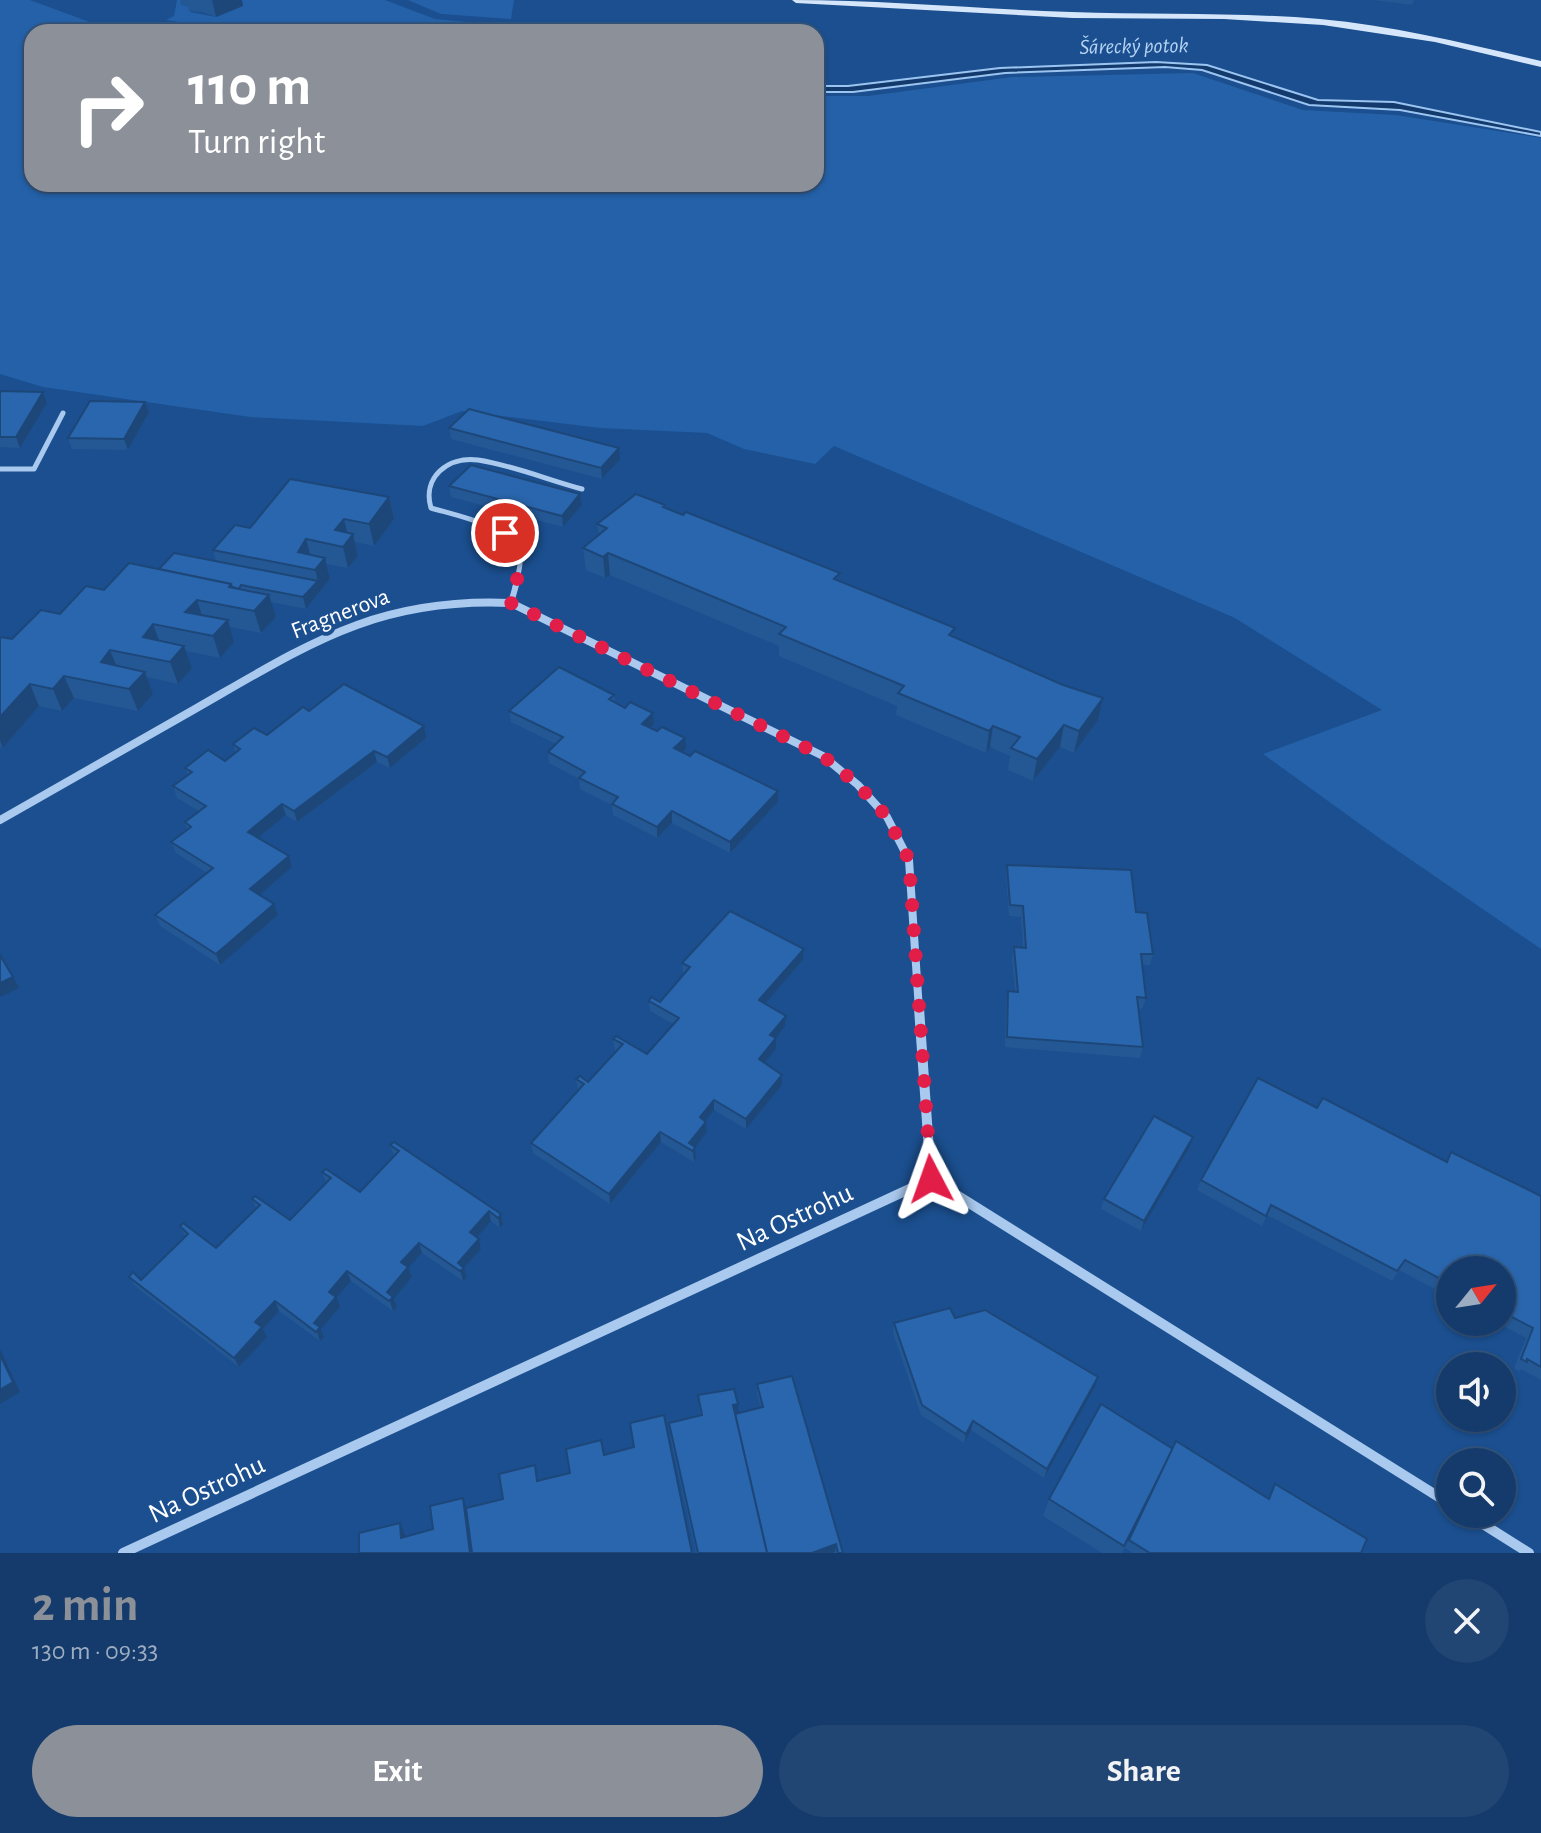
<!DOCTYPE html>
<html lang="en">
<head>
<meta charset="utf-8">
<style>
	body { margin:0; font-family:"Alegreya Sans",sans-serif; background:#214673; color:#f1f3f6; height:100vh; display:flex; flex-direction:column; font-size:30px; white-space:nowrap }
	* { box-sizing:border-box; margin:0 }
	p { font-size:26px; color:#9dadc1 }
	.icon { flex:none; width:44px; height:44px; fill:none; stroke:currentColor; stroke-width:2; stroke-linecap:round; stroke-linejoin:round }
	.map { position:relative; height:1553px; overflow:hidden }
	.sheet { display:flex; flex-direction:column; background:#143b6b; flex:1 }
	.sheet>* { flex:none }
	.guide { position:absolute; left:24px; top:24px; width:800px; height:168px; border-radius:24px; box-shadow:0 2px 6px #0004,0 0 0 2px #33557e; background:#8c9099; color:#fff; overflow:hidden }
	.needle { width:52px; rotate:60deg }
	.tools { position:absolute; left:1436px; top:1256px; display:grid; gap:16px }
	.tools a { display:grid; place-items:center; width:80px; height:80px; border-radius:50%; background:#143b6b; box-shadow:0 2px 6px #0004,0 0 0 2px #33557e; font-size:40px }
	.pin { position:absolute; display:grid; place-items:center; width:68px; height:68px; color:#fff; margin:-34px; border:4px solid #fff; border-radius:50%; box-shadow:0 2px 8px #0007 }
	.me { position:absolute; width:88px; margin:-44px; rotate:356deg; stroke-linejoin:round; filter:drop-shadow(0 0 6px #0008) }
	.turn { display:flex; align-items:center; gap:28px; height:168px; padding:0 32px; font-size:36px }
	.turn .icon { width:104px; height:104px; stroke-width:2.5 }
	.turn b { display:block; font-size:56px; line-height:68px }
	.round { display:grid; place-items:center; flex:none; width:84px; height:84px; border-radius:42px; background:#214673 }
	.summary { display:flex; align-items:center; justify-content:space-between; height:136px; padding:0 32px }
	h1 { font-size:48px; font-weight:600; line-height:60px; color:#8c9099 }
	.action { display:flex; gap:16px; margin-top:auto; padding:16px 32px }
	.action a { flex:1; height:92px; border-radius:48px; background:#8c9099; color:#fff; font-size:32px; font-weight:600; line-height:92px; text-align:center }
	.action a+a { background:#214673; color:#f1f3f6 }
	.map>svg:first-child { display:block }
	.green { fill:#2461a8 }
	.water { fill:#123a6d; stroke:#9cc4f0; stroke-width:2 }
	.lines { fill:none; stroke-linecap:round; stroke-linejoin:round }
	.lane-far1 { stroke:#a9c9ee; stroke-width:5 }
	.lane { stroke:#a9c9ee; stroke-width:6 }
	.street-far1 { stroke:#a9c9ee; stroke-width:8 }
	.street { stroke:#a9c9ee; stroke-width:10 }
	.secondary { fill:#d6e6fa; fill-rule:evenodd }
	.wall { fill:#245895 }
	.shaded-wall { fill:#1d4779 }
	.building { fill:#2a66ad; stroke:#1d4779; stroke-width:2 }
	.route { stroke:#e11d48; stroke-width:14; stroke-dasharray:0 25.2 }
	.labels { text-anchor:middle; stroke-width:8; stroke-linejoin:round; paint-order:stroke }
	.far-water-label { font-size:22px; font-style:italic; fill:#b5d3f5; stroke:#1b4f8f }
	.street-label { font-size:24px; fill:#fff; stroke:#1b4f8f }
	.near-street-label { font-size:28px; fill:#fff; stroke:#1b4f8f }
</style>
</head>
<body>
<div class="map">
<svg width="1541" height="1553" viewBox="0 0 1541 1553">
	<rect width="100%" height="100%" fill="#1b4f8f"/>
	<!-- green -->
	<g class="green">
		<polygon points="0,0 30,0 114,31 142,32 32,32 32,184 816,184 816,96 868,96 1012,77 1193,73 1303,110 1396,115 1541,138 1541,949 1382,840 1263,754 1382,710 1235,618 834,446 815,464 744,449 707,433 600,428 462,411 423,426 250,417 43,387 0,374"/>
		<polygon points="177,0 193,0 194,9 190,12 216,17 226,0 385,0 435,19 500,25 514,32 242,32 166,20 174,16"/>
		<polygon points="408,0 514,0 511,19 441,14"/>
	</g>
	<!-- water -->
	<polygon class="water" points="1156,62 1207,65 1318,100 1394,102 1541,132 1541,136 1400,110 1309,105 1202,70 1165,67 1005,73 853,92 816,92 816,86 848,86 1000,68"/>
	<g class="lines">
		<!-- lane-far1 -->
		<g class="lane-far1">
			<polyline points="0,469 34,469 63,413"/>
			<path d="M515 587C518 575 523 560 518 549 506 525 454 515 431 508 422 478 447 456 478 460 512 465 548 480 582 489"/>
		</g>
		<!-- lane -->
		<polyline class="lane" points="511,603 516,585"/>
		<!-- street-far1 -->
		<path class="street-far1" d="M0 820C65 783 130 746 195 709 307 645 376 597 511 603L823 756 858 785 887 817 909 860 919 1010"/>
		<!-- street -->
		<g class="street">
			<polyline points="919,1008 931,1179"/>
			<polyline points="931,1179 1450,1504"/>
			<polyline points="1467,1514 1529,1553"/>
			<polyline points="123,1553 931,1179"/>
		</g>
		<!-- secondary -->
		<path class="secondary" d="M792 0C885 0 978 9 1071 12 1154 15 1237 12 1320 19 1395 26 1468 44 1541 61V67L1435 42 1323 25 1224 19 1073 18 796 3Z"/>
	</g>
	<!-- wall -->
	<g class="wall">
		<polygon points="180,0 242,0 243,6 216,17 203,12 189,11 188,7 181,5"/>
		<polygon points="1374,0 1414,0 1412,5"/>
		<polygon points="0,391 43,392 47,403 20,448 0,447"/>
		<polygon points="145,402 149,412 128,450 72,449 68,438"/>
		<polygon points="449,428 620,459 602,479 451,439"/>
		<polygon points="449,486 582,505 563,527 451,497"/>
		<polygon points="389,497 394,519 374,546 355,542 358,556 348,568 327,564 330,579 306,609 271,602 276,617 261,633 230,627 234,642 220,658 186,651 192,668 178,684 147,677 153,694 138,711 74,698 62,711 39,706 3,748 0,747 0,637 12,639 104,590 159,569 216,561 213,550 250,528"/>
		<polygon points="665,505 665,508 840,581 954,637 1063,685 1103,698 1098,720 1074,753 1060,747 1033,781 1008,770 1010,756 990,747 986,753 896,715 897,706 779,656 779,646 610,575 605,578 586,570 583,548 599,535 597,524"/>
		<polygon points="614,695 615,702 625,708 653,713 654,724 650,728 686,749 682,752 778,802 730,853 672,823 657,838 613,815 612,805 580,789 579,779 549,763 548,752 556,744 511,722 509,711"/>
		<polygon points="309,711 426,738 390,768 377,762 297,822 286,815 258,838 289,856 292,867 260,895 274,904 278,915 220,965 160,926 155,915 207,873 176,853 171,842 187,829 185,822 199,811 177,798 173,786 188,775 185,768 225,761 236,753 233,744 267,735"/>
		<polygon points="1007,865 1136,912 1153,954 1150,965 1142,965 1146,998 1142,1009 1138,1008 1143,1047 1140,1058 1005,1047 1006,1002 1008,991 1015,991 1012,958 1014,947 1023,948 1021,917 1009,916 1006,876"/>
		<polygon points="804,949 803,960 765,1004 786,1016 785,1026 776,1038 776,1049 765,1063 782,1075 782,1085 746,1129 714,1110 706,1121 707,1132 695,1147 696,1158 694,1162 661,1142 610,1204 533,1153 531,1143 578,1090 576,1079 588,1082 616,1050 615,1050 613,1039 647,1054 673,1024 650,1011 649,1001 660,1002 684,974 683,973 682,963"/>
		<polygon points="1317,1108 1446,1162 1451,1152 1541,1196 1541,1380 1521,1369 1519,1371 1514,1368 1526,1338 1496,1322 1502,1322 1502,1270 1450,1270 1450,1297 1399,1270 1392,1281 1267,1215 1262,1226 1197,1190 1201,1180"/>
		<polygon points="1193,1137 1189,1148 1141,1231 1101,1209 1104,1199"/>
		<polygon points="390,1145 501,1214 503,1224 500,1228 491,1221 477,1237 479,1239 481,1249 464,1268 467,1277 463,1281 422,1253 408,1267 412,1277 394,1299 397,1307 393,1311 351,1281 337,1297 340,1307 321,1329 324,1337 320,1341 279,1311 263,1329 267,1337 239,1367 135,1286 129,1277 141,1280 185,1236 180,1226 216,1248 256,1208 252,1199 290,1220 326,1182 322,1172 360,1192 394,1156"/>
		<polygon points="955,1318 1098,1377 1095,1387 1044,1478 971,1430 964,1443 921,1415 893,1333 894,1323"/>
		<polygon points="757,1384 843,1553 696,1553 671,1440 669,1423 700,1416 698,1395 739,1413 761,1408 757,1394"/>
		<polygon points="1172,1449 1268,1498 1275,1484 1361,1553 1133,1553 1125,1548 1142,1513 1122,1553 1102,1553 1043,1516 1049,1499"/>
	</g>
	<!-- shaded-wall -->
	<g class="shaded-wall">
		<polygon points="212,0 242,0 243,6 216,17"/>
		<polygon points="43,392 47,403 20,448 16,437"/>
		<polygon points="145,402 149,412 128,450 124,439"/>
		<polygon points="619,448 620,459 602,479 601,468"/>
		<polygon points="580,494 582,505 563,527 562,516"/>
		<polygon points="389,497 394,519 374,546 369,524"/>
		<polygon points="344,519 349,540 353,534 358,556 348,568 343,547 335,530"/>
		<polygon points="306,539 312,561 298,552"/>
		<polygon points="608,553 610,575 605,578 603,557"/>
		<polygon points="325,558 330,579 306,609 303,597 318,581 315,570"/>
		<polygon points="269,595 276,617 261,633 254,611"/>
		<polygon points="197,600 204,622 185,612"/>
		<polygon points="228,620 234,642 220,658 213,636"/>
		<polygon points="153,624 161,646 151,659 143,637"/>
		<polygon points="184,646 192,668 178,684 170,662"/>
		<polygon points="110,650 119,672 101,662"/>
		<polygon points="145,672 153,694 138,711 129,689"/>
		<polygon points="64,676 74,698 62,711 53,689"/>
		<polygon points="30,684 39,706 3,748 0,741 0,717"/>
		<polygon points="1103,698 1098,720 1074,753 1079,731"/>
		<polygon points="653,713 654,724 643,735 642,724"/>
		<polygon points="1064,725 1060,747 1033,781 1037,759"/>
		<polygon points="424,726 426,738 390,768 387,757"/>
		<polygon points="993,726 990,747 986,753 989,731"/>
		<polygon points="685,738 686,749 675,760 674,748"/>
		<polygon points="374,751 377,762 297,822 294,811"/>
		<polygon points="778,791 778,802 730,853 730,842"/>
		<polygon points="282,804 286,815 252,843 248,832"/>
		<polygon points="672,811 672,823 657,838 657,827"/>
		<polygon points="289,856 292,867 254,900 250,889"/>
		<polygon points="274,904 278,915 220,965 216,954"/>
		<polygon points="804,949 803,960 759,1011 759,1000"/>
		<polygon points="13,977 19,988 0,997 0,983"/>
		<polygon points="786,1016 785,1026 770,1046 770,1035"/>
		<polygon points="776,1038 776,1049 759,1070 759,1059"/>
		<polygon points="782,1075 782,1085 746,1129 746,1119"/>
		<polygon points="714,1100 714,1110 700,1128 700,1117"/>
		<polygon points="706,1122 707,1132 692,1151 689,1143"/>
		<polygon points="660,1132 661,1142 610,1204 609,1194"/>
		<polygon points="1193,1137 1189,1148 1141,1231 1144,1221"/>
		<polygon points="695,1147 696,1158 694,1162 693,1151"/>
		<polygon points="489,1211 491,1221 473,1242 470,1232"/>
		<polygon points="501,1214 503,1224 500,1228 498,1218"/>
		<polygon points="479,1239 481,1249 464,1268 467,1277 463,1281 458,1263"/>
		<polygon points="419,1243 422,1253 404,1272 401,1262"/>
		<polygon points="408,1267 412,1277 394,1299 397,1307 393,1311 387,1292"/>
		<polygon points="347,1271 351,1281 337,1297 340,1307 321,1329 324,1337 320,1341 314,1323 329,1292"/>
		<polygon points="275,1301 279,1311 263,1329 267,1337 239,1367 234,1358 255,1322"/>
		<polygon points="0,1349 20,1392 0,1404"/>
		<polygon points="1098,1377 1095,1387 1044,1478 1047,1469"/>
		<polygon points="738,1404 739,1422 735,1423 733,1405"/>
		<polygon points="973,1421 971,1430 964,1443 966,1434"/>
		<polygon points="463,1498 469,1515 474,1553 470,1553"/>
		<polygon points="400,1523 407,1539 401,1538"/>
		<polygon points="836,1544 835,1552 833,1553 812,1553"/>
	</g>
	<!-- building -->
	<g class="building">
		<polygon points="0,391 43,392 16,437 0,437"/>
		<polygon points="90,401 145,402 124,439 68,438"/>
		<polygon points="469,409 619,448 601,468 449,428"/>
		<polygon points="471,465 580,494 562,516 449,486"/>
		<polygon points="290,479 389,497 369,524 344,519 335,530 353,534 343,547 306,539 298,552 325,558 315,570 213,550 235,525 250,528"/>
		<polygon points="636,494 665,505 663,507 683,515 686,512 840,573 834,579 955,628 949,635 1063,685 1103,698 1079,731 1064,725 1037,759 1011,748 1020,737 993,726 989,731 898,693 904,686 779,634 786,627 608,553 603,557 583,548 607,528 597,524"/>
		<polygon points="174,553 318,581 303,597 241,585 239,589 232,587 231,584 159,569"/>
		<polygon points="129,563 231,584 229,587 269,595 254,611 197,600 185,612 228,620 213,636 153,624 143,637 184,646 170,662 110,650 101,662 145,672 129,689 64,676 53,689 30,684 0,717 0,637 12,639 41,610 60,614 86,586 104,590"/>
		<polygon points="559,667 614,695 609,699 625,708 630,702 653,713 642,724 657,731 662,727 685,738 674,748 690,756 695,751 778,791 730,842 672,811 657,827 612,804 618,797 579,778 585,772 548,752 563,737 509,711"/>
		<polygon points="344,684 424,726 387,757 374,751 294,811 282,804 248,832 289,856 250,889 274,904 216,954 155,915 213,868 171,842 191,827 185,822 206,806 173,786 192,772 185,768 208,750 225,761 240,749 233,744 254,728 267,735 303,707 309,711"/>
		<polygon points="1007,865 1131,870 1136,912 1147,913 1153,954 1141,954 1146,998 1137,997 1143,1047 1007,1037 1008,991 1018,992 1014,947 1026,948 1023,906 1010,905"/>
		<polygon points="730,911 804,949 759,1000 786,1016 770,1035 776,1038 759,1059 782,1075 746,1119 714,1100 700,1117 706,1122 689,1143 695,1147 693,1151 660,1132 609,1194 531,1143 584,1084 576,1079 580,1076 588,1082 623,1044 613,1039 616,1036 647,1054 679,1018 649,1001 651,997 660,1002 690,967 682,963"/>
		<polygon points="0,955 13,977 0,983"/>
		<polygon points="1258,1078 1317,1108 1323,1098 1447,1162 1451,1152 1541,1196 1541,1367 1527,1359 1527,1362 1521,1359 1533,1328 1502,1312 1502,1270 1450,1270 1450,1284 1405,1260 1397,1271 1271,1205 1266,1216 1201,1180"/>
		<polygon points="1154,1116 1193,1137 1144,1221 1104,1199"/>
		<polygon points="394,1142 501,1214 498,1218 489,1211 470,1232 479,1239 458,1263 464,1268 460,1271 419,1243 401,1262 408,1267 387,1292 393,1297 389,1301 347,1271 329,1292 336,1297 314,1323 320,1327 316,1332 275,1301 255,1322 262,1327 234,1358 129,1277 133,1272 141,1280 188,1234 180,1226 183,1223 216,1248 260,1205 252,1199 255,1196 290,1220 331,1178 322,1172 326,1169 360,1192 399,1151 390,1145"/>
		<polygon points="950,1308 955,1318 985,1310 1098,1377 1047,1469 973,1421 966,1434 922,1405 894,1323"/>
		<polygon points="0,1355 13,1382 0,1390"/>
		<polygon points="792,1376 843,1553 838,1553 836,1544 812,1553 767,1553 735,1414 763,1407 757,1384"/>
		<polygon points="734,1389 738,1404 733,1405 767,1553 698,1553 669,1423 702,1415 698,1395"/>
		<polygon points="1101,1404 1173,1449 1124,1546 1049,1499"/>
		<polygon points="664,1415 692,1553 472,1553 466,1508 503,1499 499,1474 535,1465 537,1481 570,1473 566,1449 601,1440 604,1455 634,1447 630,1423"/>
		<polygon points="1176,1441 1269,1499 1275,1484 1367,1539 1361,1553 1150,1553 1129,1540"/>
		<polygon points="463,1498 470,1553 359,1553 359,1533 400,1523 401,1538 433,1529 430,1506"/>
	</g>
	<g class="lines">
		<!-- route -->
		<path class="route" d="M505 533C529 556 517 575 511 603L823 756 858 785 887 817 909 860 931 1179"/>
	</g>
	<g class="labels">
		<!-- far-water labels -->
		<g class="far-water-label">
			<text transform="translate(1134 45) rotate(-1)" y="8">Šárecký potok</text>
		</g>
		<!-- street labels -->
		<g class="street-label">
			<text transform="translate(340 613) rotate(-21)" y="8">Fragnerova</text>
		</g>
		<!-- near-street labels -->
		<g class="near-street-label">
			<text transform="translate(794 1216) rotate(-25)" y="10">Na Ostrohu</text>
			<text transform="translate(206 1488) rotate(-25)" y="10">Na Ostrohu</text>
		</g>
	</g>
</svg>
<div class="tools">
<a><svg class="needle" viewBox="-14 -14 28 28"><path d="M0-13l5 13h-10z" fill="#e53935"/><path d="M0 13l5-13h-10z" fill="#9dadc1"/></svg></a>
<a><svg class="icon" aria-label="sound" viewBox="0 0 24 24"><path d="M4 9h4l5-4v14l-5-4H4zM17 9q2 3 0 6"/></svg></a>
<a><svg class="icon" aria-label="search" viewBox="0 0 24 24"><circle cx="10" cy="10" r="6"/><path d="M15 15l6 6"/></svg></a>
</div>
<div class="pin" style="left:505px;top:533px;background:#d93025"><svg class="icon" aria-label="arrive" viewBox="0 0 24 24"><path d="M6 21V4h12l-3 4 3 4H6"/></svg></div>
<svg class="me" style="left:931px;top:1179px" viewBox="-20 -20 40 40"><path d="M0-17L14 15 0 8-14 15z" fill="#e11d48" stroke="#fff" stroke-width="4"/></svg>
<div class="guide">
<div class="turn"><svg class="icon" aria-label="right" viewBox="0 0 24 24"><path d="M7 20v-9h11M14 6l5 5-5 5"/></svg><div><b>110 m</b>Turn right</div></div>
</div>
</div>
<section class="sheet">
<div class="summary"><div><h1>2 min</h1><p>130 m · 09:33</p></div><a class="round"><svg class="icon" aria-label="close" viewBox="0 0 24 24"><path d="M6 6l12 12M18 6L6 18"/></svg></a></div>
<div class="action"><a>Exit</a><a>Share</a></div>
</section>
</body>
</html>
